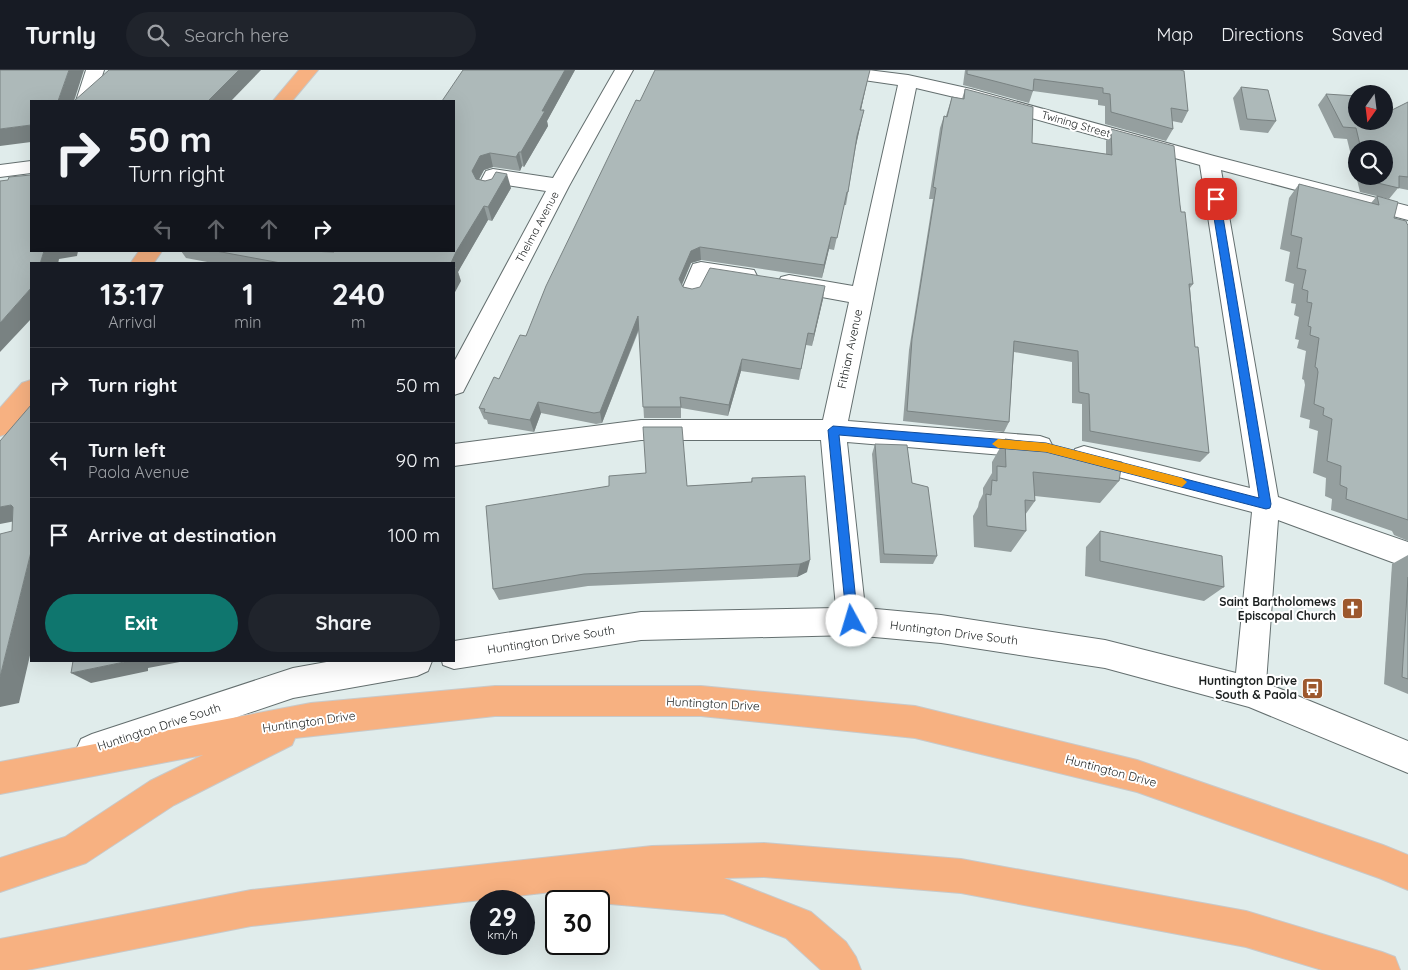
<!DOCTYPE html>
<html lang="en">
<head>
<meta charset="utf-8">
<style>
	body { margin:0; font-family:Quicksand,sans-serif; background:#20242c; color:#f1f3f6; height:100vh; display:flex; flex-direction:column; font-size:19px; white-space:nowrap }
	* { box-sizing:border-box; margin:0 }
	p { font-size:16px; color:#9ea1a6 }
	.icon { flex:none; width:28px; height:28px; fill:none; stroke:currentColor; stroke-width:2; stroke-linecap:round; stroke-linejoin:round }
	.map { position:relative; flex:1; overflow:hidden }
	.details { position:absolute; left:30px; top:192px; width:425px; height:400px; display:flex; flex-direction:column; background:#171b24; border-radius:0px; box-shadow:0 5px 20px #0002 }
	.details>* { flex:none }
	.guide { position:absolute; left:30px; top:30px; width:425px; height:152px; border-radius:0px; box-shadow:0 5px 20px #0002; background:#171b24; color:#f1f3f6; overflow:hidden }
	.needle { width:32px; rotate:194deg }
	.tools { position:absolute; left:1348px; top:15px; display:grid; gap:10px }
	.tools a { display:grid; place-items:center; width:45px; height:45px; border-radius:50%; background:#171b24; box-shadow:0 5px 20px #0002; font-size:25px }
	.speed { position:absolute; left:470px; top:820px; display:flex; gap:10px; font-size:25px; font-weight:700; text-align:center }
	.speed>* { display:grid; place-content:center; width:65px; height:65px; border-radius:50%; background:#171b24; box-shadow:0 5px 20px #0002; line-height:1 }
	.speed small { font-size:12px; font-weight:400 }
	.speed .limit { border:2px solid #111; border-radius:8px; background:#fff; color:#111 }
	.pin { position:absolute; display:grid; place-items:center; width:42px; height:42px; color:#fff; margin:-21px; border-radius:10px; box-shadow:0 2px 8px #0006 }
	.me { position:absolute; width:55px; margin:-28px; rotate:354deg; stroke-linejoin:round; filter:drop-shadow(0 0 4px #0008) }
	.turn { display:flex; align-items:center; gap:18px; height:105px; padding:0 15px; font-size:22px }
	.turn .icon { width:65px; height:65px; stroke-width:2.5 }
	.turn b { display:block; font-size:35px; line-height:42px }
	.lanes { display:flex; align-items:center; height:48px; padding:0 15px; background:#0003; justify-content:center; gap:25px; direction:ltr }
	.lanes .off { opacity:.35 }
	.eta { display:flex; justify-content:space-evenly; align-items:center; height:85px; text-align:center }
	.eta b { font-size:30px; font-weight:800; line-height:35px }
	.cta { display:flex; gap:10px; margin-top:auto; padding:10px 15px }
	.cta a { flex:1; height:58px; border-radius:30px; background:#0f766e; color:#fff; font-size:20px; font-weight:800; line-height:58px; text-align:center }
	.cta a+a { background:#20242c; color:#f1f3f6 }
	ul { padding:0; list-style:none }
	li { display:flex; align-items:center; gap:15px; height:75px; padding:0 15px; border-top:1px solid #363941 }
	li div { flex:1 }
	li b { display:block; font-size:19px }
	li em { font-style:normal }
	header { display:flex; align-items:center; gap:30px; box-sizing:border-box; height:70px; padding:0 25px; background:#171b24; border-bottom:1px solid #363941 }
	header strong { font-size:24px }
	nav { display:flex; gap:28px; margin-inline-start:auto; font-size:18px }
	.search { width:350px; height:45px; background:#20242c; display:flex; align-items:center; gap:12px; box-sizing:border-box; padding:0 18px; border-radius:28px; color:#9ea1a6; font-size:19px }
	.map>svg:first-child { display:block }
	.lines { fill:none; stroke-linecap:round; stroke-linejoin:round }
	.minor-casing { stroke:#646f6f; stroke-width:2 }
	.major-casing { stroke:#c8c9c9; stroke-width:2 }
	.minor { fill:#fff; fill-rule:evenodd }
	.major { fill:#f7b181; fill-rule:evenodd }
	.wall { fill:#959f9f; fill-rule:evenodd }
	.shaded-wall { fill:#798282 }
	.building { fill:#adb9b9; stroke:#798282 }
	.route { fill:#1a73e8; stroke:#114b97 }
	.slow { fill:#f59e0b }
	.labels { text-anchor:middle; stroke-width:4; stroke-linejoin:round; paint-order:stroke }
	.far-street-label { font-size:11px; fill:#1b1f1f; stroke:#fff }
	.street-label { font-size:12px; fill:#1b1f1f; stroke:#fff }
	.poi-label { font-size:12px; font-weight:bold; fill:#1b1f1f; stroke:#fff; text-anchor:end }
</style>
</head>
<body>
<header>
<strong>Turnly</strong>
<div class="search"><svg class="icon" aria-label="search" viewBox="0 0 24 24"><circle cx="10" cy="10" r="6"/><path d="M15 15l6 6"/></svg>Search here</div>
<nav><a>Map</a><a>Directions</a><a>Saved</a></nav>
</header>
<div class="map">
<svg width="1408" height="900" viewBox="0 0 1408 900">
	<rect width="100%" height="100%" fill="#e0eceb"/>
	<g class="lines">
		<defs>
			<g id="minor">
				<polygon points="86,0 104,0 94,31 76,31"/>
				<polygon points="615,0 633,0 569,116 463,322 454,325 454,292 546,121 499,114 495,121 488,123 481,121 478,116 486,101 493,99 553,108"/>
				<path d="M820 0H868L908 5 971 19 1214 86 1408 136V150L1221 100 1278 427 1408 472V498L1278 450 1266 613 1408 671V703L1249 637 1105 598 941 573 852 565 641 570 454 599 443 595 442 591H454V571L641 542 836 538 821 370H641L454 396V374L641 350H823L849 232 789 221 781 219 778 213 781 207 789 205 853 216 898 15 829 5 823 4ZM916 18 967 30 1200 95 1250 418 1084 376 1075 379 1071 387 1075 395 1084 398 1252 442 1236 603 1105 570 941 545 865 538 847 372 1040 388 1049 385 1053 377 1049 369 1040 366 848 351Z"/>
				<polygon points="31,91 31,103 0,107 0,95"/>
				<polygon points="701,192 754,200 757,206 754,212 746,214 709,209 700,228 692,230 684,228 681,222 693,194"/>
				<polygon points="332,591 432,591 428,601 417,606 293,628 92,696 81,691 76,680 81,669 92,664 293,598"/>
			</g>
			<g id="major">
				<polygon points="299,0 318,0 292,31 273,31"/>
				<polygon points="139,181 162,181 153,194 130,194"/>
				<polygon points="31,310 31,337 9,363 0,366 0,338 22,313"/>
				<polygon points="495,616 701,616 915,636 1137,690 1383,775 1408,785 1408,820 1379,808 1137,722 915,668 701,646 495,646 295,668 292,675 174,735 86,793 0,822 0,788 65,767 150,711 203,685 0,724 0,692 311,633"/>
				<polygon points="764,773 961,789 1246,841 1382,882 1395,887 1400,900 1322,900 1246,877 961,823 764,807 724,808 811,842 846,872 856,887 861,900 821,900 786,868 724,844 599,833 599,831 574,831 563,826 560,821 251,856 27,900 0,900 0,869 251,820 652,776"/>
			</g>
		</defs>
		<!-- minor casing -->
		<use href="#minor" class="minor-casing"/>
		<!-- major casing -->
		<use href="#major" class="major-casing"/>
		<!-- minor -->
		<use href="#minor" class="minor"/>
		<!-- major -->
		<use href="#major" class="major"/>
	</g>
	<!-- wall -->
	<g class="wall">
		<polygon points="463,0 575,0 547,51 548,56 524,97 522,96 520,101 493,97 484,100 479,109 511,118 492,151 488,150 461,196 458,202 461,211 454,194 218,194 186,188 181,181 324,181 323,182 454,181"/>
		<polygon points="965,0 1180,0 1188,41 1182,53 1172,51 1173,59 1166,71 1105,54 1105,36 1098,35 1098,30 1033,21 1029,33 963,15"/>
		<polygon points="867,12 861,40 861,53 856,76 846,135 844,135 834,180 829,179 822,208 701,190 691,193 682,215 683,217 692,219 823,229 812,276 806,275 799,310 741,301 728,346 681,338 681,348 644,348 639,260 602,353 596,354 541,343 534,362 488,354 487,350 484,349 479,338 499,309 526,266 640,31"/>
		<polygon points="1241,17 1276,51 1268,63 1240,60 1233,28"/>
		<polygon points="965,19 1032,73 1106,84 1106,71 1111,59 1180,135 1193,214 1190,218 1195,277 1209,383 1200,392 1082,371 1082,334 1072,333 1072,292 1014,282 1009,352 1004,362 903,351 909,280 933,129 929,129 940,58 944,46 946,46 952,27 962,29"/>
		<path d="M1326 24 1356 51H1384L1408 32V120L1398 118 1389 129 1360 122 1347 69 1334 68 1318 35ZM1356 79H1384V106H1356Z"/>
		<polygon points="1299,114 1371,133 1377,126 1394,148 1408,155 1408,471 1394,465 1392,461 1331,440 1332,429 1325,426 1326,408 1313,403 1318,361 1309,358 1310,350 1300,347 1305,315 1304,310 1302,309 1306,281 1297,278 1299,270 1295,269 1299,247 1294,245 1296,234 1291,233 1294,214 1285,211 1290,182 1280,179 1289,128"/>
		<polygon points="1005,369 1042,376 1119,411 1100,433 1035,426 1035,431 1025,445 1026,461 1011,482 974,477 973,446 978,437 979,432 983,424 983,418 992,403 992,392"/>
		<polygon points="875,374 912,413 937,486 933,494 880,493 872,384"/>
		<polygon points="752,408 807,502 797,507 588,516 499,530 493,519 687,416 751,412"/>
		<polygon points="1100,461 1224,517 1204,531 1085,506 1086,477"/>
		<polygon points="1408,485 1408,624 1384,614 1392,494"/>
	</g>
	<!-- shaded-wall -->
	<g class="shaded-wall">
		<polygon points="69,0 84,0 74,31 58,31"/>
		<polygon points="239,0 261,0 231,31 208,31"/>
		<polygon points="565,0 575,0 547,51 548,56 524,97 521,82 542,41"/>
		<polygon points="870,0 867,12 858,53 860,40"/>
		<polygon points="864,40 855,79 857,66"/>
		<polygon points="31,55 31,72 0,76 0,59"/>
		<polygon points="519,82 522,96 520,101 516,87"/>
		<polygon points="490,83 493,97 484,100 476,115 472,101 480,86"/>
		<polygon points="507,104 511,118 492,151 488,137"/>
		<polygon points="484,136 488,150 458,202 461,211 454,224 454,194 452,194 451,193 456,182"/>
		<polygon points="831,167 829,179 822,208 824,195"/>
		<polygon points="700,177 701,190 691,193 679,221 679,209 691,181"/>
		<polygon points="44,181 78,181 77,186 59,189 58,194 40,194"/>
		<polygon points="825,216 823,229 812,276 814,264"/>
		<polygon points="31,218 31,249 0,282 0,253"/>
		<polygon points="638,246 639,258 602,353 600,342"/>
		<polygon points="742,289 741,301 728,346 729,335"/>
		<polygon points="538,332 541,343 534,362 530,350"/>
		<polygon points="11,435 31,448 0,454 0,437"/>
		<polygon points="31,482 31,581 19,633 0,637 0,607"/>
		<polygon points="810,490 807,502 797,507 800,494"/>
		<polygon points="129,591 185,591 148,598 148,601 91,613 71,603"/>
	</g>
	<!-- building -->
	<g class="building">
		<polygon points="0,0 69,0 58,31 31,31 31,55 0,59"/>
		<polygon points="109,0 239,0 208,31 74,31"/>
		<polygon points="463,0 565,0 542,41 545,41 521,82 519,82 516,87 490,83 480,86 472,101 476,109 485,111 492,109 496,102 507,104 488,137 484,136 456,182 451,193 452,194 286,194 216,181 309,181 334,182 334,181 454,181 454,31 442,31"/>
		<polygon points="655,0 870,0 860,40 864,40 857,66 848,122 847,122 837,168 831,167 824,195 700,177 691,181 679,209 683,217 692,219 700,217 710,198 825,216 814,264 808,263 801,299 742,289 729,335 680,327 681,337 643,337 638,246 600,342 594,343 538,332 530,350 484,342 485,339 479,338 494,307 499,309 520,265 526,266 546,216 636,30 640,31"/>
		<polygon points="967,0 1180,0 1184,1 1188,41 1171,38 1173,59 1111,42 1110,24 1103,23 1103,18 1034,9 1033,21 967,4"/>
		<polygon points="1241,17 1268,20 1276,51 1247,49"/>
		<polygon points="965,19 1033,37 1032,73 1112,85 1111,59 1174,76 1180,135 1181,142 1185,142 1193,214 1189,214 1195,277 1198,277 1209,383 1090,361 1089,324 1079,322 1078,281 1014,271 1009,352 907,341 912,269 936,118 933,117 944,46 947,47 952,27 964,29"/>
		<polygon points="1326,24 1356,26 1356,51 1384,51 1384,44 1408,32 1408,107 1399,106 1399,118 1369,111 1368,106 1384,106 1384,79 1361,79 1356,58 1343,57"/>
		<polygon points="31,105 31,181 44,181 40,194 31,194 31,218 0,253 0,111 8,110 9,107"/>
		<polygon points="1299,114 1379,135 1377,126 1398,132 1394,148 1406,151 1407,154 1408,155 1408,450 1346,429 1347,418 1340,415 1341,396 1327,391 1332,349 1323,345 1324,338 1314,334 1318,302 1317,298 1315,297 1319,268 1310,265 1311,257 1308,256 1312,233 1307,232 1308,221 1302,219 1306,200 1297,198 1302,168 1291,165"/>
		<polygon points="454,195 456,197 454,201"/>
		<polygon points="31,335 31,482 0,607 0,464 12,461 13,437 11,435 0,437 0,371"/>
		<polygon points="643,357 682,357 687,416 752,412 752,408 805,406 810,490 800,494 584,504 493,519 486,436 609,416 609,406 646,403"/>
		<polygon points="1005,369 1041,374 1042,376 1122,392 1119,411 1033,402 1035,431 1025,430 1026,461 987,456 986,424 991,425 992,410 997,411 997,396 1006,397"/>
		<polygon points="875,374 907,375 912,413 928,417 937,486 884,484"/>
		<polygon points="1100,461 1222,486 1224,517 1100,491"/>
		<polygon points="1408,507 1408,609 1402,607"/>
		<polygon points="73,591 129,591 71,603"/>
	</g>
	<!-- route -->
	<polygon class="route" points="1216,126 1220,129 1271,434 1270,438 1266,439 1046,382 839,365 858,551 856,555 852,557 847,555 828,360 833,356 1046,373 1259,428 1211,129"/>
	<!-- slow -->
	<polygon class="slow" points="998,369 1046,373 1182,408 1187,412 1182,417 1046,382 998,378 992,374"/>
	<!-- icons -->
	<defs>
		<symbol id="church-square" viewBox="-11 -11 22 22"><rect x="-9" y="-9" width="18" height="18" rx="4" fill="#9d582d" stroke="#fff"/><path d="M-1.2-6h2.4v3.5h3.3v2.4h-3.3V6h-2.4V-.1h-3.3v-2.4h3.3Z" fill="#fff"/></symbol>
		<symbol id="bus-square" viewBox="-11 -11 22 22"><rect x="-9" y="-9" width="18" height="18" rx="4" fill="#9d582d" stroke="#fff"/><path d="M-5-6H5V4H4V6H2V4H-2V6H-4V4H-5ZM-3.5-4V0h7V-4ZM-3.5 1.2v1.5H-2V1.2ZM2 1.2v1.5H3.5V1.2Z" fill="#fff"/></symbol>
	</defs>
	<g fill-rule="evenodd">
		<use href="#church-square" x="1340" y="526" width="25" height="25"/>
		<use href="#bus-square" x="1300" y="606" width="25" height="25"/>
	</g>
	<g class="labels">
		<!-- far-street labels -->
		<g class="far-street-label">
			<text transform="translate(1076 54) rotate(16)" y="4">Twining Street</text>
			<text transform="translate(537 157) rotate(-62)" y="4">Thelma Avenue</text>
		</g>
		<!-- street labels -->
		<g class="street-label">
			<text transform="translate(850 279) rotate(-78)" y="4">Fithian Avenue</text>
			<text transform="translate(954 563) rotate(7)" y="4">Huntington Drive South</text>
			<text transform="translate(551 570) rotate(-9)" y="4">Huntington Drive South</text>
			<text transform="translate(713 634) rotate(3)" y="4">Huntington Drive</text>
			<text transform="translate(309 652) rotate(-8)" y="4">Huntington Drive</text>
			<text transform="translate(159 657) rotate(-18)" y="4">Huntington Drive South</text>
			<text transform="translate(1111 701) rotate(15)" y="4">Huntington Drive</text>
		</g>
		<!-- poi labels -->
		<g class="poi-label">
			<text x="1336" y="536">Saint Bartholomews<tspan x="1336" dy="14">Episcopal Church</tspan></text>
			<text x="1297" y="615">Huntington Drive<tspan x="1297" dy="14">South &amp; Paola</tspan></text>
		</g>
	</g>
</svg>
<div class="tools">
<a><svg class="needle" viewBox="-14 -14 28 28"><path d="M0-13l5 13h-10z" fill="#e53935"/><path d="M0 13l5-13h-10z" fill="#9ea1a6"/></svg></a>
<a><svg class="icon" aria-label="search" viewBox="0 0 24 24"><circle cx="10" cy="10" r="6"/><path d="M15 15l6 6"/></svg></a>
</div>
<div class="speed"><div>29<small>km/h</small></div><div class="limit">30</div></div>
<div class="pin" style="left:1216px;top:129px;background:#d93025"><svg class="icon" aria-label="arrive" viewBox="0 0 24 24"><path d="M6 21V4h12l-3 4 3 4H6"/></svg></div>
<svg class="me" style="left:852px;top:551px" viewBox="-20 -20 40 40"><circle r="19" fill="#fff"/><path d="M0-13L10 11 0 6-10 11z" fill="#1a73e8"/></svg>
<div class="guide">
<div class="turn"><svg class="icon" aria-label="right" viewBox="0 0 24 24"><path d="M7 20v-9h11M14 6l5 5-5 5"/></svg><div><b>50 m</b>Turn right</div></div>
<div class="lanes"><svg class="icon off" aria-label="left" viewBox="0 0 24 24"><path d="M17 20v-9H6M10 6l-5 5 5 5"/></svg><svg class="icon off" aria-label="ahead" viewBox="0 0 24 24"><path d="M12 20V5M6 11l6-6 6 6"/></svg><svg class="icon off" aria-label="ahead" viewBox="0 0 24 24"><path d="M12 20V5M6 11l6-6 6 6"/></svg><svg class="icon" aria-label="right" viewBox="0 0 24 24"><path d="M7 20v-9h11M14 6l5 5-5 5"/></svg></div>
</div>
<section class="details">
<div class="eta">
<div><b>13:17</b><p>Arrival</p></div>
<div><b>1</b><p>min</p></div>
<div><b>240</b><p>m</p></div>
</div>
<ul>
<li><svg class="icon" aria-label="right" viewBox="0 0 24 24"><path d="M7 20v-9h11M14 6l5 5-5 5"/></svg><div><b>Turn right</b></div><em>50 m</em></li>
<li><svg class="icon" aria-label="left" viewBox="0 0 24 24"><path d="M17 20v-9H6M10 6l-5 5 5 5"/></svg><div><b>Turn left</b><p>Paola Avenue</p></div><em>90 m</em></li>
<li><svg class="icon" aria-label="arrive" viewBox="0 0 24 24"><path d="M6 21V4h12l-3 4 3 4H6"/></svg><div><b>Arrive at destination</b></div><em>100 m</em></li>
</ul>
<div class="cta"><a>Exit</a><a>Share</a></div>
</section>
</div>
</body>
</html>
